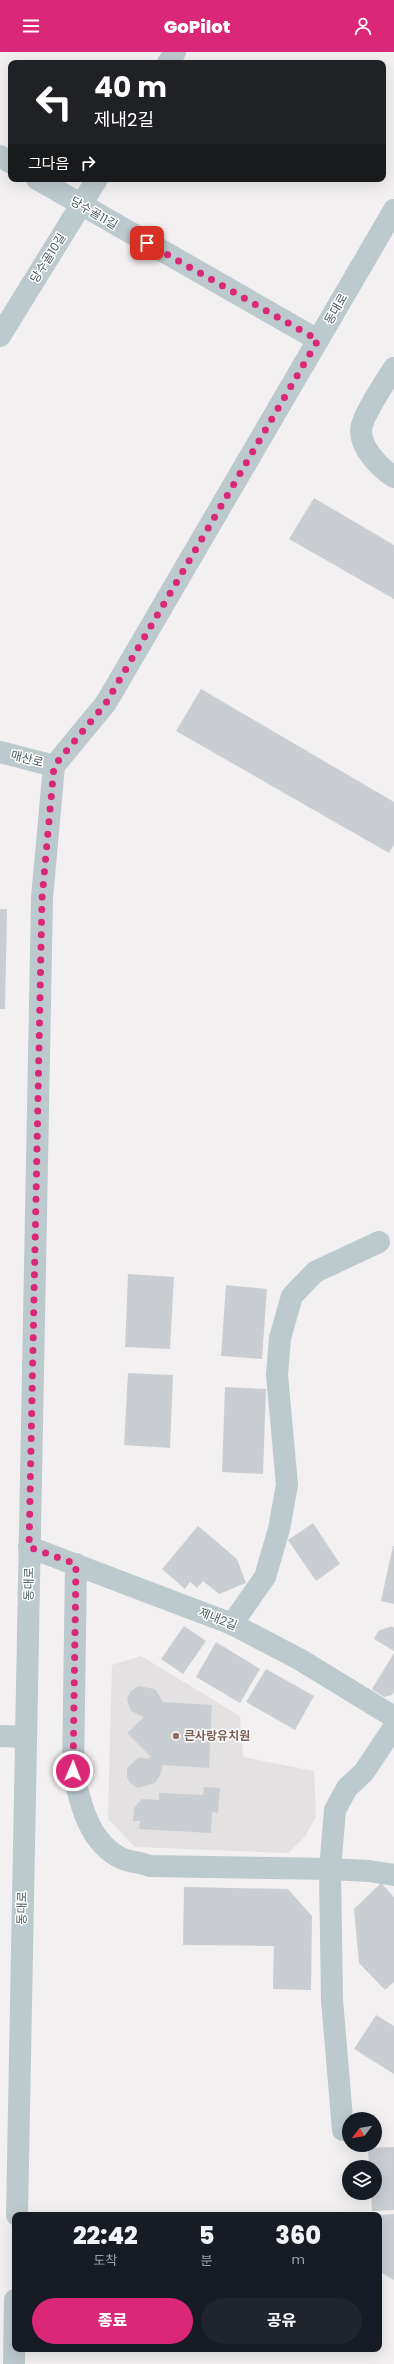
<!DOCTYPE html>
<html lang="ko">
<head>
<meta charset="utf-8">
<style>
	body { margin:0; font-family:Poppins,"Noto Sans KR",sans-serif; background:#20242c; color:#f1f3f6; height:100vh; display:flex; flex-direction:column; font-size:15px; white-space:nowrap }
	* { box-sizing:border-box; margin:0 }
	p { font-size:13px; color:#9ea1a6 }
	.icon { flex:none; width:22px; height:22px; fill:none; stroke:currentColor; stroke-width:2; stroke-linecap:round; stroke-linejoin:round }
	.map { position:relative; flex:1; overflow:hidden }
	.side { position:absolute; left:12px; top:2160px; width:370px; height:140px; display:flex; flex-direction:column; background:#171b24; border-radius:8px; box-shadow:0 4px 16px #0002 }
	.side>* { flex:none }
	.banner { position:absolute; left:8px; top:8px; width:378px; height:122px; border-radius:8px; box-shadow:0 4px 16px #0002; background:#202124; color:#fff; overflow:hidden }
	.needle { width:26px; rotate:239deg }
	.fabs { position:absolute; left:342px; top:2060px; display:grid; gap:8px }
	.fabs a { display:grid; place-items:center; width:40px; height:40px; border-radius:50%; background:#171b24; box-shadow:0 4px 16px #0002; font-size:20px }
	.pin { position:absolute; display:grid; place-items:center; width:34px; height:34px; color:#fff; margin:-17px; border-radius:8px; box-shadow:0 2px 6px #0006 }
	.me { position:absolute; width:44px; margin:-22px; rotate:1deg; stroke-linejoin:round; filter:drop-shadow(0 0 3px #0008) }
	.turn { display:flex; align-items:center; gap:14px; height:84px; padding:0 20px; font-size:18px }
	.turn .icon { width:52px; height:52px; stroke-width:2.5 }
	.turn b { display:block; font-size:28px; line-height:34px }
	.then { display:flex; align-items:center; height:38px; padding:0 20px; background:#0003; gap:8px; font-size:15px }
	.eta { display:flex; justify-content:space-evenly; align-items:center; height:68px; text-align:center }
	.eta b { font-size:24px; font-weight:800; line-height:28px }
	.cta { display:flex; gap:8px; margin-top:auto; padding:8px 20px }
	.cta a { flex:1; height:46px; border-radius:24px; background:#db2777; color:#fff; font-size:16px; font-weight:800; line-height:46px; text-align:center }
	.cta a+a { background:#20242c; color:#f1f3f6 }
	header { display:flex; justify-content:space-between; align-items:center; height:52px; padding:0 20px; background:#db2777; color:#fff; font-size:18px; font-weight:800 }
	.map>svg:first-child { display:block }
	.education { fill:#e3e1e2 }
	.building { fill:#caced2 }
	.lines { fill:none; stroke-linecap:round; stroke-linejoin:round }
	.minor { stroke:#bcc9cd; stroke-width:22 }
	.route { stroke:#db2777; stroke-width:7; stroke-dasharray:0 12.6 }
	.education-dot { fill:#8d6e63; stroke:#fff; stroke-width:1.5 }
	.labels { text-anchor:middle; stroke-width:3; stroke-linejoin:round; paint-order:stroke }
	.street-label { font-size:12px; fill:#48595d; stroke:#fff }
	.education-label { font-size:12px; font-weight:bold; fill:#785e54; stroke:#fff; text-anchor:start }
</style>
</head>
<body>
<header><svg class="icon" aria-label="menu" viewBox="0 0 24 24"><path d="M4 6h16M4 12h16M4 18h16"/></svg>GoPilot<svg class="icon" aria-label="person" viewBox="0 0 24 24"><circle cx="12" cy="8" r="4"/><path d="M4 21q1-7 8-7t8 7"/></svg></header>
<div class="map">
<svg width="394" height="2312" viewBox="0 0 394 2312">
	<rect width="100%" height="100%" fill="#f2f0f1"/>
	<!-- education -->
	<polygon class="education" points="141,1604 240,1664 243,1705 314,1719 316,1765 304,1786 288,1801 135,1795 108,1767 112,1613"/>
	<!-- building -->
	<g class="building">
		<polygon points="314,446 394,493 394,547 289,487"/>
		<polygon points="201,637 394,750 394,793 389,801 176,679"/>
		<polygon points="0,857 7,857 5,957 0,957"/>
		<polygon points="128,1222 174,1225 170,1297 125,1295"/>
		<polygon points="226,1233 267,1237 262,1307 221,1304"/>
		<polygon points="128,1321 173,1323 170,1396 124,1393"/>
		<polygon points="225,1335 266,1337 263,1422 222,1420"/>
		<polygon points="313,1471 340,1512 316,1529 288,1488"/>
		<polygon points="198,1474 237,1507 246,1531 219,1542 203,1529 197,1536 190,1530 185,1537 162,1517"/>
		<polygon points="393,1494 394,1494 394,1552 381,1549"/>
		<polygon points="184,1574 206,1589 183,1622 161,1607"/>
		<polygon points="392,1574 394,1576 394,1599 374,1587 378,1579"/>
		<polygon points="216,1590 260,1617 240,1651 196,1625"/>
		<polygon points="394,1601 394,1640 392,1643 384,1645 372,1637"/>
		<polygon points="266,1617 314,1644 295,1678 246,1650"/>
		<polygon points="138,1634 155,1637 163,1650 212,1653 209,1716 163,1713 160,1723 155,1731 138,1736 130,1731 127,1725 127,1716 139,1705 147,1707 151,1705 127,1681 144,1665 131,1659 128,1651 127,1646 131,1639"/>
		<polygon points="204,1735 220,1736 218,1761 212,1760 211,1781 139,1777 140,1769 133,1769 134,1756 142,1747 159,1748 159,1741 203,1743"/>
		<polygon points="381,1831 394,1845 394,1930 385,1938 359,1911 354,1857"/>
		<polygon points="184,1835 288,1837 312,1864 311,1938 273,1937 274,1894 183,1893"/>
		<polygon points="376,1963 394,1974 394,2022 354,1997"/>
		<polygon points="394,2095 394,2158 372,2159 371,2141 375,2141 375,2115 369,2115 368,2096"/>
		<polygon points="394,2162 394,2228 379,2219 379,2163"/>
	</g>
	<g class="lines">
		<!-- minor -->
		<g class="minor">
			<polyline points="168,11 175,0"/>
			<polyline points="0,104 11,111"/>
			<polyline points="37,127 318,288"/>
			<polyline points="0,284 97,127"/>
			<path d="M394 316C386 329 361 365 361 379 361 397 380 416 394 425"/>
			<polyline points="0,700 54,714"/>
			<polyline points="29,1495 232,1572 299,1607 394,1665"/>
			<path d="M76 1512 73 1719C80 1751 89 1792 123 1807 132 1810 142 1811 150 1814L330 1817 369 1819 394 1823"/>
			<polyline points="232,1572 265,1525 279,1477 287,1433 277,1323 280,1286 292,1244 315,1220 379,1190"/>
			<polyline points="0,1684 26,1685"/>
			<polyline points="343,2078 332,1948 330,1817 335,1758 347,1736 364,1720 394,1675"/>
			<polyline points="17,2163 42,846 54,714 106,651 394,158"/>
			<polyline points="14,2312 15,2248"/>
		</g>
	</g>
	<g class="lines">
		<!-- route -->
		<polyline class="route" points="73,1719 76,1512 29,1495 42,846 54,714 106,651 318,288 147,191"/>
	</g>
	<!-- markers -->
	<circle class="education-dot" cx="176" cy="1684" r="4"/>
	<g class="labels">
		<!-- street labels -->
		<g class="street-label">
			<text transform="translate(94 161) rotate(30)" y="4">당수골11길</text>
			<text transform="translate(48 206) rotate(-58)" y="4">당수골10길</text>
			<text transform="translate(336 257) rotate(-60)" y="4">동대로</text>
			<text transform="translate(27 707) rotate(14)" y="4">매산로</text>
			<text transform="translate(29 1532) rotate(-89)" y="4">동대로</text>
			<text transform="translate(218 1567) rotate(22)" y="4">제내2길</text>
			<text transform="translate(22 1856) rotate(-89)" y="4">동대로</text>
		</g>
		<!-- education labels -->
		<g class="education-label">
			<text x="184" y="1688">큰사랑유치원</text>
		</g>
	</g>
</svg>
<div class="fabs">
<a><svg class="needle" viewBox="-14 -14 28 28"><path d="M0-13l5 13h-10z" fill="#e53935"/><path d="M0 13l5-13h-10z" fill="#9ea1a6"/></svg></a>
<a><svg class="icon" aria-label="layers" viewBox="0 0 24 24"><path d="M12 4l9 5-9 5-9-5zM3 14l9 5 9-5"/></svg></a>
</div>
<div class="pin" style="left:147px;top:191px;background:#d93025"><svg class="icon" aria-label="arrive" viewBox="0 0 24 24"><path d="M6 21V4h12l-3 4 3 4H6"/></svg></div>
<svg class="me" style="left:73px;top:1719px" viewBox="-20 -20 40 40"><circle r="17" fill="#db2777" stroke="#fff" stroke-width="3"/><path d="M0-11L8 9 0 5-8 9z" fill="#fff"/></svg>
<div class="banner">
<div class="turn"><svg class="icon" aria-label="left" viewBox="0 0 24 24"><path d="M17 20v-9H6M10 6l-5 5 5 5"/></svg><div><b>40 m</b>제내2길</div></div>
<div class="then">그다음<svg class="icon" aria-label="right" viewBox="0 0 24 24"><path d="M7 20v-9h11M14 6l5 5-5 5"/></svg></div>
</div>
<section class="side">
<div class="eta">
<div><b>22:42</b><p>도착</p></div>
<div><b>5</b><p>분</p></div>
<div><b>360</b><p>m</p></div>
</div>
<div class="cta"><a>종료</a><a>공유</a></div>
</section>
</div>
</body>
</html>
